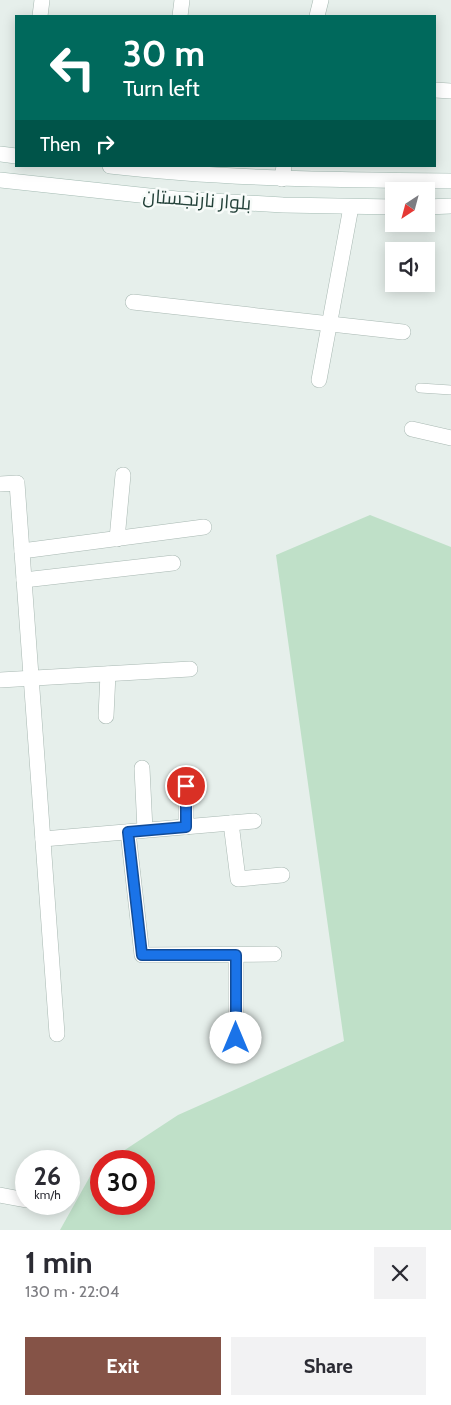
<!DOCTYPE html>
<html lang="en">
<head>
<meta charset="utf-8">
<style>
	body { margin:0; font-family:Cabin,Cairo,sans-serif; background:#f2f2f3; color:#2b2b33; height:100vh; display:flex; flex-direction:column; font-size:19px; white-space:nowrap }
	* { box-sizing:border-box; margin:0 }
	p { font-size:16px; color:#7c7c81 }
	.icon { flex:none; width:28px; height:28px; fill:none; stroke:currentColor; stroke-width:2; stroke-linecap:round; stroke-linejoin:round }
	.map { position:relative; height:1230px; overflow:hidden }
	.drawer { display:flex; flex-direction:column; background:#fff; flex:1 }
	.drawer>* { flex:none }
	.hud { position:absolute; left:15px; top:15px; width:421px; height:152px; border-radius:0px; box-shadow:0 2px 12px #0003; background:#00695c; color:#fff; overflow:hidden }
	.needle { width:32px; rotate:216deg }
	.controls { position:absolute; left:385px; top:182px; display:grid; gap:10px }
	.controls a { display:grid; place-items:center; width:50px; height:50px; border-radius:0px; background:#fff; box-shadow:0 2px 12px #0003; font-size:25px }
	.speed { position:absolute; left:15px; top:1150px; display:flex; gap:10px; font-size:25px; font-weight:700; text-align:center }
	.speed>* { display:grid; place-content:center; width:65px; height:65px; border-radius:50%; background:#fff; box-shadow:0 2px 12px #0003; line-height:1 }
	.speed small { font-size:12px; font-weight:400 }
	.speed .limit { border:8px solid #d22; background:#fff; color:#111 }
	.pin { position:absolute; display:grid; place-items:center; width:42px; height:42px; color:#fff; margin:-21px; border:2px solid #fff; border-radius:50%; box-shadow:0 1px 5px #0007 }
	.me { position:absolute; width:55px; margin:-28px; rotate:0deg; stroke-linejoin:round; filter:drop-shadow(0 0 4px #0008) }
	.turn { display:flex; align-items:center; gap:18px; height:105px; padding:0 25px; font-size:22px }
	.turn .icon { width:65px; height:65px; stroke-width:2.5 }
	.turn b { display:block; font-size:35px; line-height:42px }
	.then { display:flex; align-items:center; height:48px; padding:0 25px; background:#0003; gap:10px; font-size:19px }
	.round { display:grid; place-items:center; flex:none; width:52px; height:52px; border-radius:0px; background:#f2f2f3 }
	.headline { display:flex; align-items:center; justify-content:space-between; height:85px; padding:0 25px }
	h1 { font-size:30px; font-weight:700; line-height:38px }
	.primary-button { display:flex; gap:10px; margin-top:auto; padding:10px 25px }
	.primary-button a { flex:1; height:58px; border-radius:0px; background:#855347; color:#fff; font-size:20px; font-weight:700; line-height:58px; text-align:center }
	.primary-button a+a { background:#f2f2f3; color:#2b2b33 }
	.map>svg:first-child { display:block }
	.green { fill:#bfe0c8 }
	.lines { fill:none; stroke-linecap:round; stroke-linejoin:round }
	.lane-casing { stroke:#a8b8b2; stroke-width:10 }
	.street-casing { stroke:#a8b8b2; stroke-width:16 }
	.secondary-casing { stroke:#a4bbb3; stroke-width:16 }
	.lane { stroke:#fff; stroke-width:9 }
	.street { stroke:#fff; stroke-width:15 }
	.secondary { stroke:#fff; stroke-width:15 }
	.route-casing { stroke:#114b97; stroke-width:12 }
	.route { stroke:#1a73e8; stroke-width:9 }
	.labels { text-anchor:middle; stroke-width:5; stroke-linejoin:round; paint-order:stroke }
	.street-label { font-size:19px; fill:#24423a; stroke:#f7fbf9 }
</style>
</head>
<body>
<div class="map">
<svg width="451" height="1230" viewBox="0 0 451 1230">
	<rect width="100%" height="100%" fill="#e6efeb"/>
	<!-- green -->
	<polygon class="green" points="370,515 451,547 451,1230 60,1230 93,1171 101,1166 101,1204 144,1204 144,1161 108,1161 178,1115 344,1041 276,555"/>
	<g class="lines">
		<defs>
			<polyline id="lane" points="420,388 451,390"/>
			<g id="street">
				<polyline points="40,16 42,0"/>
				<polyline points="180,16 182,0"/>
				<polyline points="317,16 321,0"/>
				<polyline points="435,90 451,91"/>
				<polyline points="282,179 284,166"/>
				<polyline points="133,302 403,332"/>
				<polyline points="319,380 351,207"/>
				<polyline points="412,429 451,438"/>
				<polyline points="0,484 17,483 57,1034"/>
				<polyline points="117,539 123,475"/>
				<polyline points="22,551 204,527"/>
				<polyline points="24,580 173,563"/>
				<polyline points="0,680 190,669"/>
				<polyline points="106,716 108,674"/>
				<polyline points="142,768 145,830"/>
				<polyline points="186,786 186,827"/>
				<polyline points="231,823 238,879 282,875"/>
				<polyline points="128,832 142,955 274,954"/>
				<polyline points="43,839 254,821"/>
				<polyline points="236,1038 236,955"/>
				<polyline points="0,1195 26,1200"/>
			</g>
			<g id="secondary">
				<polyline points="0,154 16,156"/>
				<path d="M110 166C223 179 337 180 451 181"/>
				<polyline points="0,180 177,199 283,205 394,207"/>
				<polyline points="426,207 451,206"/>
			</g>
		</defs>
		<!-- lane casing -->
		<use href="#lane" class="lane-casing"/>
		<!-- street casing -->
		<use href="#street" class="street-casing"/>
		<!-- secondary casing -->
		<use href="#secondary" class="secondary-casing"/>
		<!-- lane -->
		<use href="#lane" class="lane"/>
		<!-- street -->
		<use href="#street" class="street"/>
		<!-- secondary -->
		<use href="#secondary" class="secondary"/>
	</g>
	<g class="lines">
		<defs>
			<polyline id="route" points="186,786 186,827 128,832 142,955 236,955 236,1038"/>
		</defs>
		<!-- route casing -->
		<use href="#route" class="route-casing"/>
		<!-- route -->
		<use href="#route" class="route"/>
	</g>
	<g class="labels">
		<!-- street labels -->
		<g class="street-label">
			<text transform="translate(197 199) rotate(4)" y="7">بلوار نارنجستان</text>
		</g>
	</g>
</svg>
<div class="controls">
<a><svg class="needle" viewBox="-14 -14 28 28"><path d="M0-13l5 13h-10z" fill="#e53935"/><path d="M0 13l5-13h-10z" fill="#7c7c81"/></svg></a>
<a><svg class="icon" aria-label="sound" viewBox="0 0 24 24"><path d="M4 9h4l5-4v14l-5-4H4zM17 9q2 3 0 6"/></svg></a>
</div>
<div class="speed"><div>26<small>km/h</small></div><div class="limit">30</div></div>
<div class="pin" style="left:186px;top:786px;background:#d93025"><svg class="icon" aria-label="arrive" viewBox="0 0 24 24"><path d="M6 21V4h12l-3 4 3 4H6"/></svg></div>
<svg class="me" style="left:236px;top:1038px" viewBox="-20 -20 40 40"><circle r="19" fill="#fff"/><path d="M0-13L10 11 0 6-10 11z" fill="#1a73e8"/></svg>
<div class="hud">
<div class="turn"><svg class="icon" aria-label="left" viewBox="0 0 24 24"><path d="M17 20v-9H6M10 6l-5 5 5 5"/></svg><div><b>30 m</b>Turn left</div></div>
<div class="then">Then<svg class="icon" aria-label="right" viewBox="0 0 24 24"><path d="M7 20v-9h11M14 6l5 5-5 5"/></svg></div>
</div>
</div>
<section class="drawer">
<div class="headline"><div><h1>1 min</h1><p>130 m · 22:04</p></div><a class="round"><svg class="icon" aria-label="close" viewBox="0 0 24 24"><path d="M6 6l12 12M18 6L6 18"/></svg></a></div>
<div class="primary-button"><a>Exit</a><a>Share</a></div>
</section>
</body>
</html>
